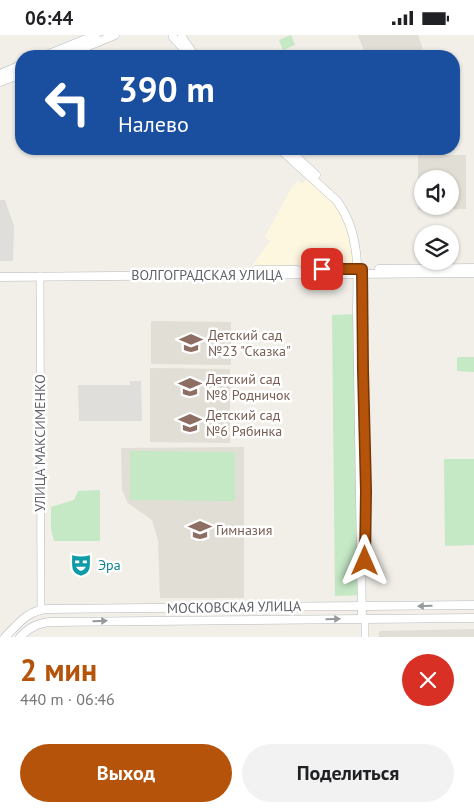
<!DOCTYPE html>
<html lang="ru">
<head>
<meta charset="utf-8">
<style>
	body { margin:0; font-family:"PT Sans",sans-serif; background:#f2f2f2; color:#202124; height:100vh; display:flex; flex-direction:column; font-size:19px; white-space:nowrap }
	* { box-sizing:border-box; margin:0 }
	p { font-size:16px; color:#757577 }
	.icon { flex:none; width:28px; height:28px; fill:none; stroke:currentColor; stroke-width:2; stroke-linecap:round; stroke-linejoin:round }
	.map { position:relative; height:602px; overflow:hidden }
	.sheet { display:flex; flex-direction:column; background:#fff; flex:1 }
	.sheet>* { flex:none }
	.hud { position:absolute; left:15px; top:15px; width:445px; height:105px; border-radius:20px; box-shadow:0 1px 4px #0004; background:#1a4fa0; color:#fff; overflow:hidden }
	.buttons { position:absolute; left:414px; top:135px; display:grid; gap:10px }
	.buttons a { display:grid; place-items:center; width:45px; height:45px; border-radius:50%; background:#fff; box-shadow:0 1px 4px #0004; font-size:25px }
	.pin { position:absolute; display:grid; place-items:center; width:42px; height:42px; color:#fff; margin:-21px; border-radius:10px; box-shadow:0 2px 8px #0006 }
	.me { position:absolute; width:55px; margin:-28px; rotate:0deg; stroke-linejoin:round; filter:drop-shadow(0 0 4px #0008) }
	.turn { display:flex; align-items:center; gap:18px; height:105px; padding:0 20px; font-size:22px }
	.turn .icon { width:65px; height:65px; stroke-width:2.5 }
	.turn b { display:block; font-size:35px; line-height:42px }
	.round { display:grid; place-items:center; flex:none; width:52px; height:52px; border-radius:26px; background:#f2f2f2 }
	.headline { display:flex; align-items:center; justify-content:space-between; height:85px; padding:0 20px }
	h1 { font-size:30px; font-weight:600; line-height:38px; color:#b45309 }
	.primary-button { display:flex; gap:10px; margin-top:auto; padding:10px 20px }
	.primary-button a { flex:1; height:58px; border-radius:30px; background:#b45309; color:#fff; font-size:20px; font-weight:600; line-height:58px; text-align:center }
	.primary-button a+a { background:#f2f2f2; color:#202124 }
	.status { display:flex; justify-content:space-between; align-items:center; height:35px; padding:0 25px; background:#fff; direction:ltr }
	.status svg { height:14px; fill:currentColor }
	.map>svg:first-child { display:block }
	.commercial { fill:#fef7e0 }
	.industrial { fill:#e0deda }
	.education { fill:#e1ded6; fill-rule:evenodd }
	.green { fill:#c5e8c5 }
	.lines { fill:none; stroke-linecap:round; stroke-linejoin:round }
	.tertiary-casing { stroke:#b5b8bc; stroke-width:8 }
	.secondary-casing { stroke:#b6babf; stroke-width:9 }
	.tertiary { stroke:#fff; stroke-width:7 }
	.secondary { stroke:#fff; stroke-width:8 }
	.oneway { fill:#979a9d }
	.route-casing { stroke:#753606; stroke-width:12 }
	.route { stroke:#b45309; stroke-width:9 }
	.labels { text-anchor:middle; stroke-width:5; stroke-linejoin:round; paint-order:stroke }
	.street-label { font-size:14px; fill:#5f6368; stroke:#fff }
	.education-label { font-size:14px; fill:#785e54; stroke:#fff; text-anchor:start }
	.culture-label { font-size:14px; fill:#0d838f; stroke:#fff; text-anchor:start }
</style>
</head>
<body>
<div class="status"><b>06:44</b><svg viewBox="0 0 49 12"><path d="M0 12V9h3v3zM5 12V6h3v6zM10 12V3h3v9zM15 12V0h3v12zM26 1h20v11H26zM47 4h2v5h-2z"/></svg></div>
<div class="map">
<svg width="474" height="602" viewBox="0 0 474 602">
	<rect width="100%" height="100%" fill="#f1efe8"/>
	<!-- commercial -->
	<polygon class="commercial" points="307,144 328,159 343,177 350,195 355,229 252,231 270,206 265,202 293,150 299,145 302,149"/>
	<!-- industrial -->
	<g class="industrial">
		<polygon points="0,165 5,165 14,191 13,226 0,226"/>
		<polygon points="130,346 141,346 142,386 79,386 78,350 130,350"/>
	</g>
	<!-- education -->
	<g class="education">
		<polygon points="358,0 418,0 423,14 405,21 366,21"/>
		<path d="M418 120H466V174L418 175ZM422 144H450V171H422Z"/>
		<polygon points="151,286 231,287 231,330 151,329"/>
		<polygon points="150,333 230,334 230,408 150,407"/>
		<polygon points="244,412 244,563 160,563 158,505 152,485 128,468 122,455 121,413"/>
		<polygon points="474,594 474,602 379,602 379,597 380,596"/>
	</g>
	<!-- green -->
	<g class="green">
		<polygon points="291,0 295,10 283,15 279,5"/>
		<polygon points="358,279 360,560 335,561 332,280"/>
		<polygon points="459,322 474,322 474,337 457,336 457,323"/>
		<polygon points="130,416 235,417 235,466 130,465"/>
		<polygon points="444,424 474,424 474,510 445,511"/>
		<polygon points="100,455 100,506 54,506 51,494 51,472 74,465 78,456"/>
	</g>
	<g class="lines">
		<defs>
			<g id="tertiary">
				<polyline points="40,241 41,575"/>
				<polyline points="365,602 365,584"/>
			</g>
			<g id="secondary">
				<polyline points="173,2 190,21"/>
				<polyline points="182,2 194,20"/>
				<polyline points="44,21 96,0"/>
				<polyline points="64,21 115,0"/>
				<polyline points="0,39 21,30"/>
				<polyline points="0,47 21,39"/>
				<path d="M280 114 337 166C360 197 358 236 357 273L362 584"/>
				<polyline points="288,114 316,140"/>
				<polyline points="379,234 474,233"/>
				<polyline points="256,235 297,235"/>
				<polyline points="0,242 474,238"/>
				<path d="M5 602C19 588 27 576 47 574L474 570"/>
				<path d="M20 602C30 592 38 588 51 587L474 583"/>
			</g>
		</defs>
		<!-- tertiary casing -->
		<use href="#tertiary" class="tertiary-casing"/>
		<!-- secondary casing -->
		<use href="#secondary" class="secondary-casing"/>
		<!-- tertiary -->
		<use href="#tertiary" class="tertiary"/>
		<!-- secondary -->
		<use href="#secondary" class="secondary"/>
	</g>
	<!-- one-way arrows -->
	<defs><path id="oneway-solid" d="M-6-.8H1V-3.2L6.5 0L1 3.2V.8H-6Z" transform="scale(1.25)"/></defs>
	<g class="oneway">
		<use href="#oneway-solid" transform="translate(425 571) rotate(179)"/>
		<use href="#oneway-solid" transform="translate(333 584) rotate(-1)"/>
		<use href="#oneway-solid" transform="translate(100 586) rotate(-1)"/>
	</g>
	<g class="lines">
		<defs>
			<polyline id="route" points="322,234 362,234 363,335 366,456 365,526"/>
		</defs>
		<!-- route casing -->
		<use href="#route" class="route-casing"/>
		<!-- route -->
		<use href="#route" class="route"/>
	</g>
	<!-- icons -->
	<defs>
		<symbol id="school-bare" viewBox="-9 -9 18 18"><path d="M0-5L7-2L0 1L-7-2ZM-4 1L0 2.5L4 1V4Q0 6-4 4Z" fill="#8d6e63" stroke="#fff" stroke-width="2.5" paint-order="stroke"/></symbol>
		<symbol id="theatre-bare" viewBox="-9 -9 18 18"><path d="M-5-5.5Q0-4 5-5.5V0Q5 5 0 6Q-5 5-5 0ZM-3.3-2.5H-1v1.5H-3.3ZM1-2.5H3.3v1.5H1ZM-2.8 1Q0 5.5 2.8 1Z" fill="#0f9aa8" stroke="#fff" stroke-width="2.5" paint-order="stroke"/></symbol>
	</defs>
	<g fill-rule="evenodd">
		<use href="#school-bare" x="175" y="292" width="32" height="32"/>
		<use href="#school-bare" x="174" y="336" width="32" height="32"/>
		<use href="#school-bare" x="174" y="372" width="32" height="32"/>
		<use href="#school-bare" x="184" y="479" width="32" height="32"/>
		<use href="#theatre-bare" x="65" y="514" width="32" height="32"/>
	</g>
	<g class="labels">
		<!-- street labels -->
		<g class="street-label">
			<text x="207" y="245">ВОЛГОГРАДСКАЯ УЛИЦА</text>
			<text transform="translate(40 408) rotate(-90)" y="5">УЛИЦА МАКСИМЕНКО</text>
			<text transform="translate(234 572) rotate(-1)" y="5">МОСКОВСКАЯ УЛИЦА</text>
		</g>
		<!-- education labels -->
		<g class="education-label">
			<text x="208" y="305">Детский сад<tspan x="208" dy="16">№23 "Сказка"</tspan></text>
			<text x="206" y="349">Детский сад<tspan x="206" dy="16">№8 Родничок</tspan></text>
			<text x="206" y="385">Детский сад<tspan x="206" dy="16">№6 Рябинка</tspan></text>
			<text x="216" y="500">Гимназия</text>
		</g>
		<!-- culture labels -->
		<g class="culture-label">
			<text x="98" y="535">Эра</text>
		</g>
	</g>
</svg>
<div class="buttons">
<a><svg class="icon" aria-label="sound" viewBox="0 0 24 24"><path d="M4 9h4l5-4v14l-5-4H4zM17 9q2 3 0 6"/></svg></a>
<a><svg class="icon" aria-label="layers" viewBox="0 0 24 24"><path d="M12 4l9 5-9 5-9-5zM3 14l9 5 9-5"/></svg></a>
</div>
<div class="pin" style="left:322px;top:234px;background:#d93025"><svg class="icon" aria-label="arrive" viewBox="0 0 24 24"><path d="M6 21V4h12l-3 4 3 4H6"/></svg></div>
<svg class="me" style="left:365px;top:526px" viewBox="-20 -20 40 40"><path d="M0-17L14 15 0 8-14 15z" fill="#b45309" stroke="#fff" stroke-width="4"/></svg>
<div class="hud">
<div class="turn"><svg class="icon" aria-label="left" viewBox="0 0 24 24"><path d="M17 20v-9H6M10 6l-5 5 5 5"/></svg><div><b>390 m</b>Налево</div></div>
</div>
</div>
<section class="sheet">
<div class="headline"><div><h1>2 мин</h1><p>440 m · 06:46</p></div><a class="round" style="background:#d93025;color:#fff"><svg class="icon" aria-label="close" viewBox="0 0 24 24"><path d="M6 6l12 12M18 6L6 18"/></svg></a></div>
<div class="primary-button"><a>Выход</a><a>Поделиться</a></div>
</section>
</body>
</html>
